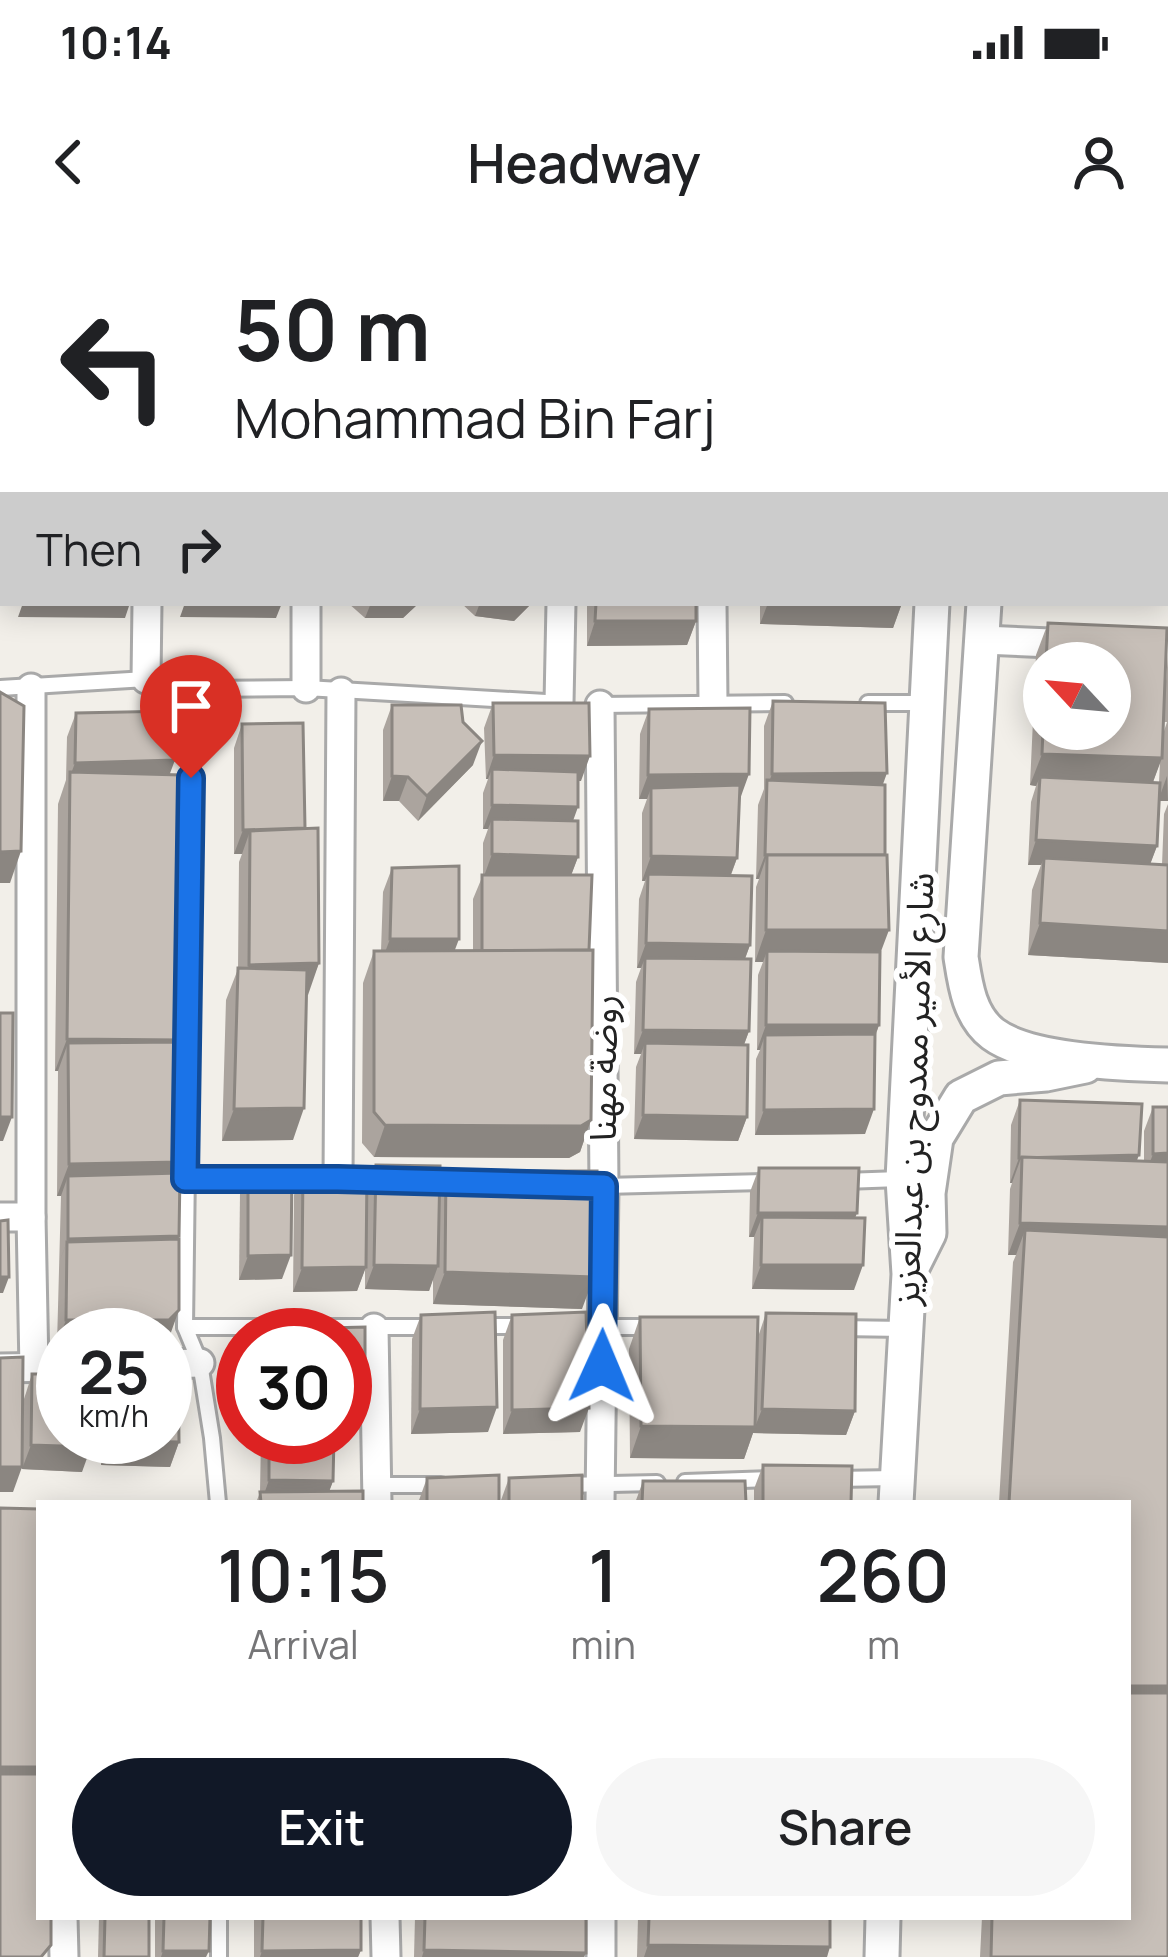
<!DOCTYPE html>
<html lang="en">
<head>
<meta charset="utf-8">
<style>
	body { margin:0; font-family:Manrope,"Noto Sans Arabic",sans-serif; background:#f6f6f6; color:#202124; height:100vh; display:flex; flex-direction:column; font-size:45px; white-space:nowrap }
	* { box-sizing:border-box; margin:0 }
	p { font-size:39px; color:#757577 }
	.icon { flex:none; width:66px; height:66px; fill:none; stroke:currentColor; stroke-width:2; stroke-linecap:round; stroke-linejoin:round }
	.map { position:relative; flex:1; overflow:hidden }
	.sheet { position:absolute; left:36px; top:1260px; width:1095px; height:420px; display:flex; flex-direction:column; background:#fff; border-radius:0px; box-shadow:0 6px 30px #0003 }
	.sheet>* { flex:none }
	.hud { position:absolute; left:0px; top:0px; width:1170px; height:366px; box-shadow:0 6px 30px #0003; background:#fff; color:#202124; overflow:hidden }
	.needle { width:78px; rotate:296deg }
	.buttons { position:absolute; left:1023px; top:402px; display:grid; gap:24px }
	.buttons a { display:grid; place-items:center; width:108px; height:108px; border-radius:50%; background:#fff; box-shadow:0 6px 30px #0003; font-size:60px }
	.speed { position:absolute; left:36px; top:1068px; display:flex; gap:24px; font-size:60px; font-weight:700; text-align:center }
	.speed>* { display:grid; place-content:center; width:156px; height:156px; border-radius:50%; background:#fff; box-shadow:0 6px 30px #0003; line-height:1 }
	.speed small { font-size:30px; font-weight:400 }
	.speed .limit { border:18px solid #d22; background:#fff; color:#111 }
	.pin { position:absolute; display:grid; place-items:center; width:102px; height:102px; color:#fff; margin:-123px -51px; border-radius:50% 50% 50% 0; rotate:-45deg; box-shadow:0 0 12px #0007 }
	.pin .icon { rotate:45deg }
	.me { position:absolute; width:132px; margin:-66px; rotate:1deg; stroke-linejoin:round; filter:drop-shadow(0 0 9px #0008) }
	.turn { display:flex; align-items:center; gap:42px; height:252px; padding:0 36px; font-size:54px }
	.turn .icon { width:156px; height:156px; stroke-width:2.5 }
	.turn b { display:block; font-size:84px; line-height:102px }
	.then { display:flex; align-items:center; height:114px; padding:0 36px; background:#0003; gap:24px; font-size:45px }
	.eta { display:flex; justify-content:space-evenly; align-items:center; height:204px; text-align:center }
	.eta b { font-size:72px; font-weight:600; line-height:84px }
	.button { display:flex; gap:24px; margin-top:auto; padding:24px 36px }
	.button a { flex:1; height:138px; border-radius:72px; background:#111827; color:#fff; font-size:48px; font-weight:600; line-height:138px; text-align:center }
	.button a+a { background:#f6f6f6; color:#202124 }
	.status { display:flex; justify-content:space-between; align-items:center; height:84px; padding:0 60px; background:#fff; direction:ltr }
	.status svg { height:33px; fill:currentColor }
	header { display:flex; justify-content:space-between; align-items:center; height:156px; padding:0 36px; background:#fff; font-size:54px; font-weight:600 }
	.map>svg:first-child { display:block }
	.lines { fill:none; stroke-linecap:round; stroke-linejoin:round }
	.service-casing { stroke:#a9a9a9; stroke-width:20 }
	.minor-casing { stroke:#a9a9a9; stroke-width:33 }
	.tertiary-casing { stroke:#a9a9a9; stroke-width:39 }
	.service { stroke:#fff; stroke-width:14 }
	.minor { stroke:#fff; stroke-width:27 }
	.tertiary { stroke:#fff; stroke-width:33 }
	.wall { fill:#aba49e; fill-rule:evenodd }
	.shaded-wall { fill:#8b8681 }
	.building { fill:#c7bfb8; stroke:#8b8681; stroke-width:3 }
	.route-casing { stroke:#114b97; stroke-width:30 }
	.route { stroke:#1a73e8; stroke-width:21 }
	.labels { text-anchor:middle; stroke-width:12; stroke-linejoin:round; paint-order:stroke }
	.street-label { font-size:36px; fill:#222; stroke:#fff }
</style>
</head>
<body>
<div class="status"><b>10:14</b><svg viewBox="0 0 49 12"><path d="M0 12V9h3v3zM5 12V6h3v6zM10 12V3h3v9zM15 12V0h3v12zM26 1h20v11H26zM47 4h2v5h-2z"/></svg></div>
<header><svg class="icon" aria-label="back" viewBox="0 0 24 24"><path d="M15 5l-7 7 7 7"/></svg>Headway<svg class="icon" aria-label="person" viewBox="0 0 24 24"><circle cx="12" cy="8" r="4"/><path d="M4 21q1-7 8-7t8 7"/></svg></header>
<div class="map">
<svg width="1168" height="1717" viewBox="0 0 1168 1717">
	<rect width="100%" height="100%" fill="#f2efe9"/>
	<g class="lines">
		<defs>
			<g id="service">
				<polyline points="0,448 146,439 193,449 306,448 563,463"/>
				<polyline points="193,449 185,1087 200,1123 212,1198 218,1263"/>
				<polyline points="868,463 923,463"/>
				<polyline points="598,465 785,463"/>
				<polyline points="185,939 318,939"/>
				<polyline points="844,941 900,939"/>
				<polyline points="604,946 768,942"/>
				<polyline points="478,1086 527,1086"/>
				<polyline points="185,1087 431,1087"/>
				<polyline points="598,1087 653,1087"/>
				<polyline points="838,1088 905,1089"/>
				<polyline points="835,1239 896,1238"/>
				<polyline points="685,1242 771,1239"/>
				<polyline points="376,1245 441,1245"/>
				<polyline points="565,1245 657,1243"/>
				<polyline points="219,1717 219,1677"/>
			</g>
			<g id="minor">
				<polyline points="151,0 151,3"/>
				<polyline points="708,0 708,3"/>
				<polyline points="422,3 422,0"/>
				<polyline points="712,363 713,463"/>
				<polyline points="983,400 1074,404"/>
				<polyline points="146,439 147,363"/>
				<polyline points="31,448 31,977 34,1128"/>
				<polyline points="306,448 306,363"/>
				<polyline points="559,463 561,363"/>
				<polyline points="600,465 604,946 600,1263"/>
				<polyline points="338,939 341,452"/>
				<polyline points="0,977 31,977"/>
				<polyline points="374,1088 377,1263"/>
				<polyline points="165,1124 200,1123"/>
				<polyline points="0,1128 63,1127"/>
				<polyline points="63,1677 64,1717"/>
				<polyline points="385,1677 386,1717"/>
				<polyline points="601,1677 601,1717"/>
			</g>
			<g id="tertiary">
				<polyline points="947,3 947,0"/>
				<polyline points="1000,3 1000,0"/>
				<path d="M984 363 961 717C965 743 969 776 993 794 1029 821 1123 824 1168 825"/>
				<polyline points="913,1025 929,993 928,953 936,898 961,857 999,838 1046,834 1085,826"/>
				<polyline points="896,1263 909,1034 903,939 932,363"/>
				<polyline points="882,1717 883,1677"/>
			</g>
		</defs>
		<!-- service casing -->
		<use href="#service" class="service-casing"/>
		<!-- minor casing -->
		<use href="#minor" class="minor-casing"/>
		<!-- tertiary casing -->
		<use href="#tertiary" class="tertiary-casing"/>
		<!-- service -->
		<use href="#service" class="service"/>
		<!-- minor -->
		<use href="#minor" class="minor"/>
		<!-- tertiary -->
		<use href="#tertiary" class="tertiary"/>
	</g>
	<!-- wall -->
	<g class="wall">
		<polygon points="1168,282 1168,364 1165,364 1167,363"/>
		<polygon points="348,363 419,363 403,378 365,378"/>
		<polygon points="461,363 532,363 514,381 475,376"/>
		<polygon points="587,363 696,363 696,381 687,405 587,406"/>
		<polygon points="760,363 902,363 893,388 760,384"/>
		<path d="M1048 383 1167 388 1163 494 1167 482H1163L1168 414V561H1159L1157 606 1150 624 1162 625 1164 574 1168 564V723L1028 715 1032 650 1041 625H1028L1031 562 1036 546 1030 545 1036 415ZM1044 423H1110V489H1044ZM1160 522 1159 542H1153Z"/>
		<polygon points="773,461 883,545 879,785 875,797 865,894 755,895 756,819 760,810 757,810 758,735 763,722 755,722 756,647 759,639 756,639 758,565 764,549 764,486"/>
		<polygon points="493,463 581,541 578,541 572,581 578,617 571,635 589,710 591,880 580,912 569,918 374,917 362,903 363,743 374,711 381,711 383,652 392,628 455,711 473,711 473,659 483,635 483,603 488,589 483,589 483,553 488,539 486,539 484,488"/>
		<polygon points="392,465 463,482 473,525 418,581 399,561 383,561 383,490"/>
		<polygon points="649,469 740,559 737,618 731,635 750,705 745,719 749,791 744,805 747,877 738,901 634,899 636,827 641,814 634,814 636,742 641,728 637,728 639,659 645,641 642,641 642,573 647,559 639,559 640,494"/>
		<polygon points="76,473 169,534 181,800 177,933 179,996 170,1095 63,1095 63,1104 57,1104 61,956 57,956 58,831 55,831 58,564 66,540 67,497"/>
		<polygon points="242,484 305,588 319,723 306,755 293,900 222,901 226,760 238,729 239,622 242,614 234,614 234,508"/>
		<polygon points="1020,860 1137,921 1144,921 1144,891 1153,867 1168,1717 980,1717 982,1677 1128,1677 1128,1263 999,1263 1013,1022 1016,1015 1008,1015 1010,949 1012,943 1010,943 1011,885"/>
		<polygon points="376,925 439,949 446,931 582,1069 433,1064 433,1038 429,1051 365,1049 365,1029 357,1051 293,1052 294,955 303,931 367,949"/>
		<polygon points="759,928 855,978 854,1050 752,1049 754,997 749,997 750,952"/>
		<polygon points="248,929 282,1039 239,1040 240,953"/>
		<polygon points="766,1073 855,1171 846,1195 753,1193 744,1219 630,1218 629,1109 640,1077 758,1097"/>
		<polygon points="421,1075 488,1192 411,1194 412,1099"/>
		<polygon points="512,1075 580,1192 503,1194 503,1100"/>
		<polygon points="32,1134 82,1232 22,1229 24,1159"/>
		<polygon points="101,1197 165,1197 179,1202 170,1227 101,1225"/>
		<polygon points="261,1197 334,1197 333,1241 329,1251 363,1263 256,1263 260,1252"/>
		<polygon points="763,1225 851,1263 754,1263 754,1249"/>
		<polygon points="427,1238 499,1263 418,1263"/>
		<polygon points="509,1238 582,1263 500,1263"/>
		<polygon points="643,1241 746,1263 635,1263"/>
		<polygon points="99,1677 149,1677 149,1717 98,1717"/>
		<polygon points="155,1677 210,1677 206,1717 155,1717"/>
		<polygon points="254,1677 361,1677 361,1710 358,1717 254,1717"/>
		<polygon points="415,1677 586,1677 584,1717 414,1717"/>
		<polygon points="638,1677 830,1677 827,1717 637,1717"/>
	</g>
	<!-- shaded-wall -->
	<g class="shaded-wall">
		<polygon points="23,363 130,363 125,378 18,377"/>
		<polygon points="185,363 282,363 276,378 180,377"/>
		<polygon points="371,363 419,363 403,378 365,378"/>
		<polygon points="480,363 532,363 514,381 475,376"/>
		<polygon points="768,363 902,363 893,388 760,384"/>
		<polygon points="595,381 696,381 687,405 587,406"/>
		<polygon points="482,501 473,525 418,581 427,556"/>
		<polygon points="1042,514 1162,518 1150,550 1040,537 1036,546 1030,545"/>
		<polygon points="494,515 590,516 581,541 492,539 492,529 488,539 486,539"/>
		<polygon points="175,520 166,544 69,539 75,523"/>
		<polygon points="887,533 878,558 766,550 772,534"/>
		<polygon points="749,534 740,559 651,548 647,559 639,559 648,535"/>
		<polygon points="392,536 408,537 399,561 383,561"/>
		<polygon points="1167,536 1168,561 1158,561"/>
		<polygon points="492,565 578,567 569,592 492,579 488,589 483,589"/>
		<polygon points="305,588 250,591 242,614 234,614 243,590"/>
		<polygon points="1036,600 1157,606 1148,630 1044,618 1041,625 1028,625"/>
		<polygon points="21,611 10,643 0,643 0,612"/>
		<polygon points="492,614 578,617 569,641 483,639"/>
		<polygon points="765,615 767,615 759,639 756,639"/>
		<polygon points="651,616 737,618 728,642 648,634 645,641 642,641"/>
		<polygon points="1040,683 1168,691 1168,723 1028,715"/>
		<polygon points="766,690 889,690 877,722 767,711 763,722 755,722"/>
		<polygon points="390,699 459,699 450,723 381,723"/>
		<polygon points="646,703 750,705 741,729 645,718 641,728 637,728"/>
		<polygon points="319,723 308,755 237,757 249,725"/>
		<polygon points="766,785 879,785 870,810 765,795 760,810 757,810"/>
		<polygon points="643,790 749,791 740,815 645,803 641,814 634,814"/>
		<polygon points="67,799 181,800 169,832 68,803 58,831 55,831"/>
		<polygon points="304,868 293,900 222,901 234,869"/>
		<polygon points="874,869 865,894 755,895 764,870"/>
		<polygon points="643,875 747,877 738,901 634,899"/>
		<polygon points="0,877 12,877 3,901 0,901"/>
		<polygon points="591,880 580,912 569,918 374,917 385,885"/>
		<polygon points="1168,913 1168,938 1144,938 1153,914"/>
		<polygon points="1139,915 1130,939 1022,918"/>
		<polygon points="1019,918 1021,918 1012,943 1010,943"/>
		<polygon points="181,922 170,954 68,936 61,956 57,956 69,924"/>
		<polygon points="758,973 857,973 848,997 762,977 754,997 749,997"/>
		<polygon points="1020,983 1168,987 1168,1019 1025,990 1016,1015 1008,1015"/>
		<polygon points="179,996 170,1021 67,1002 59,1023 68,999"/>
		<polygon points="291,1015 282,1039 239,1040 248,1016"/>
		<polygon points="374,1025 438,1026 429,1051 365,1049"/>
		<polygon points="761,1025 863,1025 854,1050 752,1049"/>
		<polygon points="366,1027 357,1051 293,1052 302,1028"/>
		<polygon points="445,1032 594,1037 582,1069 433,1064"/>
		<polygon points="0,1037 9,1037 3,1053 0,1053"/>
		<polygon points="179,1070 170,1095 165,1099 165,1095 63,1095 63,1104 57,1104 66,1080"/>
		<polygon points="365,1144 356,1169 345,1169 345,1145"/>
		<polygon points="497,1167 488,1192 411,1194 420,1169"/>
		<polygon points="589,1168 580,1192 503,1194 512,1170"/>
		<polygon points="762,1169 855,1171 846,1195 753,1193 744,1219 630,1218 641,1186 755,1187"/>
		<polygon points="110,1201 179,1202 170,1227 101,1225"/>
		<polygon points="31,1205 91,1207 82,1232 22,1229"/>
		<polygon points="0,1227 22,1227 13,1252 0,1252"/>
		<polygon points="269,1240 333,1241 325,1263 261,1263"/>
		<rect x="1128" y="1446" width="40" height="32"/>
		<rect x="0" y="1527" width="39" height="32"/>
		<polygon points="648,1705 830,1707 827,1717 644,1717"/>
		<polygon points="361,1710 358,1717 260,1717 262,1711"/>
		<polygon points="424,1710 586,1713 584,1717 422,1717"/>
		<polygon points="163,1711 209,1711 206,1717 161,1717"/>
	</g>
	<!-- building -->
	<g class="building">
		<rect x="62" y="0" width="65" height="3"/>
		<rect x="754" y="0" width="78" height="3"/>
		<rect x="846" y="0" width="70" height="3"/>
		<rect x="1066" y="0" width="90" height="3"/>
		<polygon points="596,363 696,363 696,381 595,381"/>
		<polygon points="1048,383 1167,388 1162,518 1042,514 1044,466 1044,489 1110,489 1110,423 1046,423"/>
		<polygon points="0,452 24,466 21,611 0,612"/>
		<polygon points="773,461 885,463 887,533 772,534"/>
		<polygon points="493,463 589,463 590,516 494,515"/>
		<polygon points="392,465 461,465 463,482 482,501 427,556 408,537 392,536"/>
		<polygon points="750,468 749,534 648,535 649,469"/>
		<polygon points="173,471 175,520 75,523 76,473"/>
		<polygon points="303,483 305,588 243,590 242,484"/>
		<polygon points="492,529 578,532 578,567 492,565"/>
		<polygon points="70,532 181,535 181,800 67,799"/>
		<polygon points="1040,537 1160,543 1157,606 1036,600"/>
		<polygon points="767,540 885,545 885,615 765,615"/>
		<polygon points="740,545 737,618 651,616 651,548"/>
		<polygon points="492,579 578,581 578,617 492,614"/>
		<polygon points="318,588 319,723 249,725 250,591"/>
		<polygon points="767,615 887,615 889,690 766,690"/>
		<polygon points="1044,618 1168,625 1168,691 1040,683"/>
		<polygon points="459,626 459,699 390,699 392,628"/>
		<polygon points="648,634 752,636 750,705 646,703"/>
		<polygon points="482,635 592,635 589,710 482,711"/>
		<polygon points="593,710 591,880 581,886 385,885 374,872 374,711"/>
		<polygon points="767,711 880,712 879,785 766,785"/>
		<polygon points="645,718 751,719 749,791 643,790"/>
		<polygon points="238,728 307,730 304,868 234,869"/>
		<polygon points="0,773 13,773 12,877 0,877"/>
		<polygon points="875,794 874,869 764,870 765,795"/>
		<polygon points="181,802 181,922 69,924 68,803"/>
		<polygon points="645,803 748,805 747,877 643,875"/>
		<polygon points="1020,860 1142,864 1139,915 1019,918"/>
		<polygon points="1153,867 1168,867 1168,913 1153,914"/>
		<polygon points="1022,917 1168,922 1168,987 1020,983"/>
		<polygon points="376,925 440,926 438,1026 374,1025"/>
		<polygon points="292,928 291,1015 248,1016 248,929"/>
		<polygon points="759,928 859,928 857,973 758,973"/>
		<polygon points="303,931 367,932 366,1027 302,1028"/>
		<polygon points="446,931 597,931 594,1037 445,1032"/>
		<polygon points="180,933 179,996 68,999 68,936"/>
		<polygon points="762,977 865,978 863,1025 761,1025"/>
		<polygon points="8,980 9,1037 0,1037 0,981"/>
		<polygon points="1025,990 1168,997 1168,1446 1128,1446 1128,1263 1009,1263"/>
		<polygon points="179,999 179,1070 169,1080 66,1080 67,1002"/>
		<polygon points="495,1072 497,1167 420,1169 421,1075"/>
		<polygon points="586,1072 589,1168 512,1170 512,1075"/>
		<polygon points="766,1073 856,1074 855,1171 762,1169"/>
		<polygon points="640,1077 758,1077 755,1187 641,1186"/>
		<polygon points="365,1087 365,1144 345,1145 345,1095 288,1095 288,1089"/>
		<polygon points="165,1111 178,1111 179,1202 110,1201 110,1197 165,1197"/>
		<polygon points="23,1117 22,1227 0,1227 0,1118"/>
		<polygon points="32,1134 63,1134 63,1197 91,1197 91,1207 31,1205"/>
		<polygon points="269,1197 334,1197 333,1241 269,1240"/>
		<polygon points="763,1225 852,1226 851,1263 763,1263"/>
		<polygon points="499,1235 499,1263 427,1263 427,1238"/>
		<polygon points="582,1235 582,1263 509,1263 509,1238"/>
		<polygon points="643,1241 745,1241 746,1263 642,1263"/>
		<polygon points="363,1251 363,1263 261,1263 260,1252"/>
		<polygon points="0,1268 39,1269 39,1527 0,1527"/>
		<polygon points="1128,1453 1168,1453 1168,1717 991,1717 992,1677 1128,1677"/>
		<polygon points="0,1534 39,1534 39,1677 51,1677 51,1705 41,1717 0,1717"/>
		<polygon points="105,1677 149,1677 149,1717 104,1717"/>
		<polygon points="164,1677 210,1677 209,1711 163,1711"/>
		<polygon points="263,1677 361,1677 361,1710 262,1711"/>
		<polygon points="425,1677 586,1677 586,1713 424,1710"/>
		<polygon points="649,1677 830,1677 830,1707 648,1705"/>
	</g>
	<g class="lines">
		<defs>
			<polyline id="route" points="191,538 185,939 338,939 604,946 602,1126"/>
		</defs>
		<!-- route casing -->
		<use href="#route" class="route-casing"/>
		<!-- route -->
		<use href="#route" class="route"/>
	</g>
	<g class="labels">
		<!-- street labels -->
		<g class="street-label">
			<text transform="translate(603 828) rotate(-90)" y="13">روضة مهنا</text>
			<text transform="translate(913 849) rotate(-88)" y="13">شارع الأمير ممدوح بن عبدالعزيز</text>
		</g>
	</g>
</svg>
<div class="buttons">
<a><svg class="needle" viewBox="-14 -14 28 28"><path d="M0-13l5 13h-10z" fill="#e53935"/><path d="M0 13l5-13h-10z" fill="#757577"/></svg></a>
</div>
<div class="speed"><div>25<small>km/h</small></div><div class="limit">30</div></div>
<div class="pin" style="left:191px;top:538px;background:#d93025"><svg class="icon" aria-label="arrive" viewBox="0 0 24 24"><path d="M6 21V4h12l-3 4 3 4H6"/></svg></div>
<svg class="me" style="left:602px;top:1126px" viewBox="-20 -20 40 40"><path d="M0-17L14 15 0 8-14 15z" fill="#1a73e8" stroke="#fff" stroke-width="4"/></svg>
<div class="hud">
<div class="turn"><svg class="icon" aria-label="left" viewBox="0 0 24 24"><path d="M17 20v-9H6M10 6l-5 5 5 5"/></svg><div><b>50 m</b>Mohammad Bin Farj</div></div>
<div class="then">Then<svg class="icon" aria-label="right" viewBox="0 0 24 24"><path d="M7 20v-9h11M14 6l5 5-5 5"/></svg></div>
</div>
<section class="sheet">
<div class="eta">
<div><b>10:15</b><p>Arrival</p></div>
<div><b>1</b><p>min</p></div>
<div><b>260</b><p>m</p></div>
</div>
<div class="button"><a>Exit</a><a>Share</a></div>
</section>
</div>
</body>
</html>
